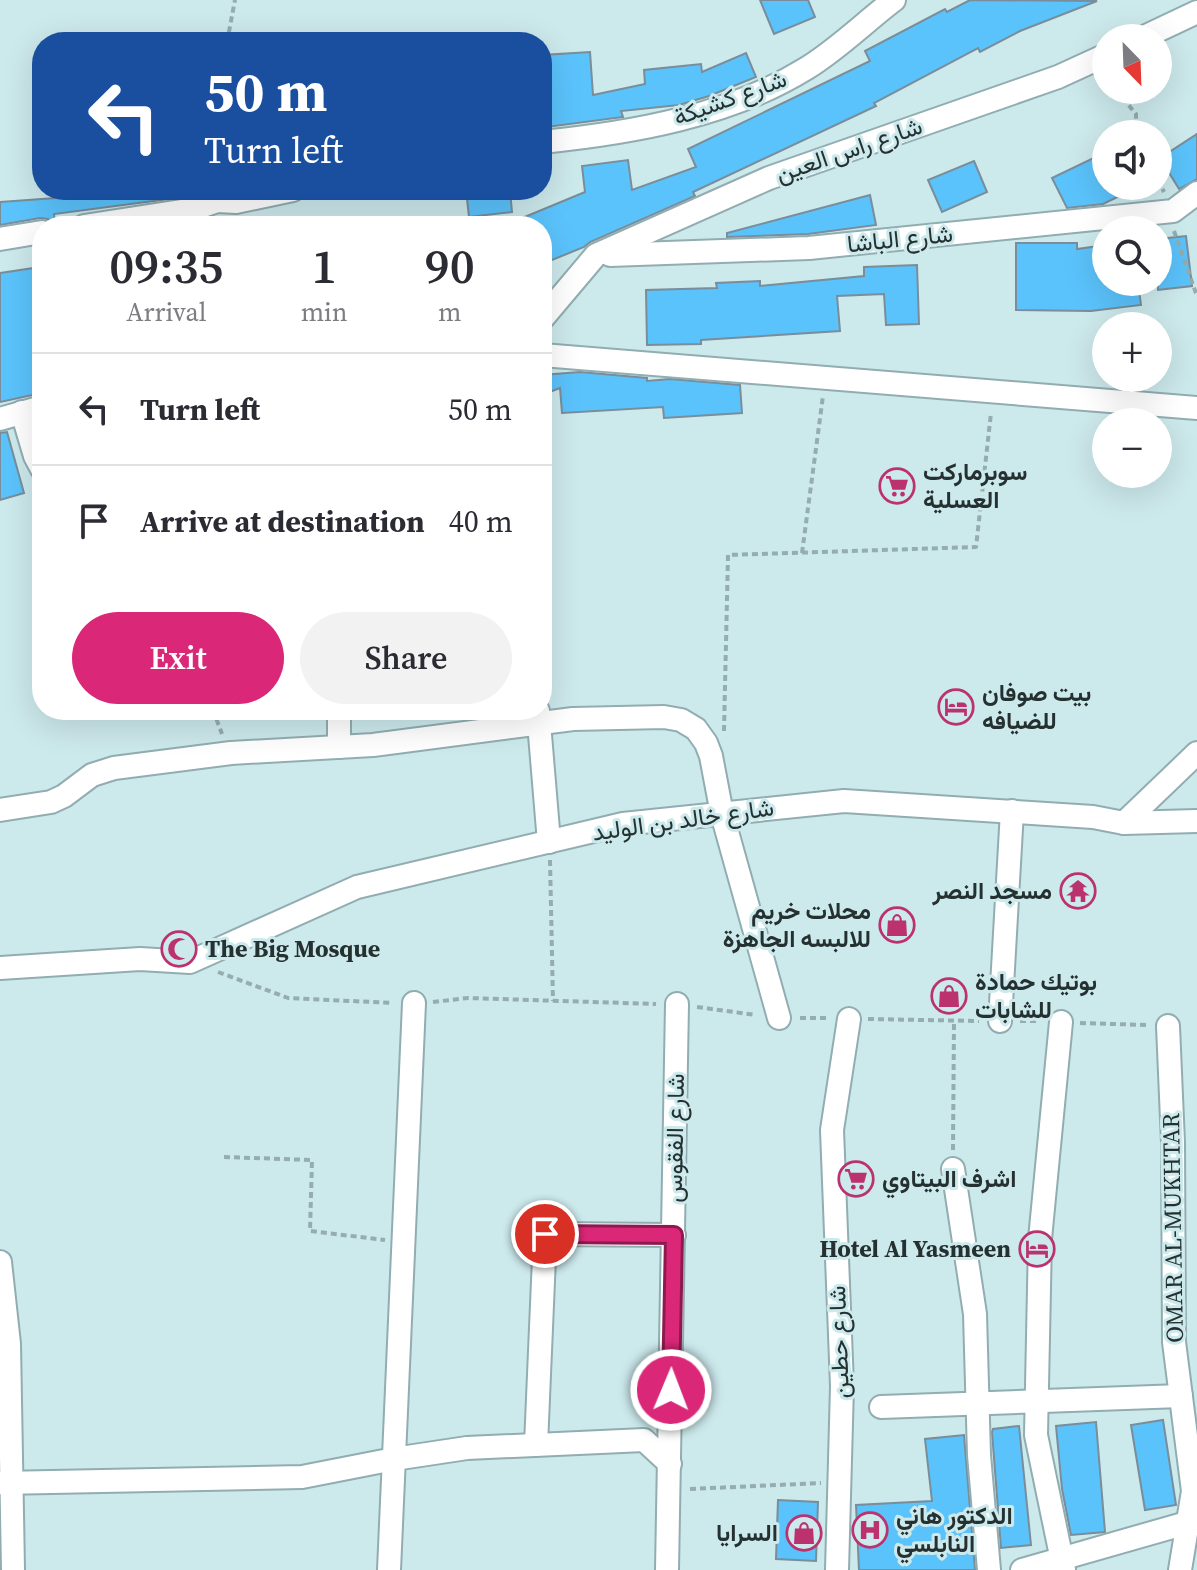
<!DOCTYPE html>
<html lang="en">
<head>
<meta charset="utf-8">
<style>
	body { margin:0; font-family:"Source Serif 4",Vazirmatn,serif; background:#f2f2f3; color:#2b2b33; height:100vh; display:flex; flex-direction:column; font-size:30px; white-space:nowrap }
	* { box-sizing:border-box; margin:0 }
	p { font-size:26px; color:#7c7c81 }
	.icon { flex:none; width:44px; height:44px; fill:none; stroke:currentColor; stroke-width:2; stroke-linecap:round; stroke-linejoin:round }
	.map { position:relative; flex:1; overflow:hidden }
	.details { position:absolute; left:32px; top:216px; width:520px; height:504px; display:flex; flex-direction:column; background:#fff; border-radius:32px; box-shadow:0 8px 32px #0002 }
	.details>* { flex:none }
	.hud { position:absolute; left:32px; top:32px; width:520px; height:168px; border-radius:32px; box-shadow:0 8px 32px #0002; background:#1a4fa0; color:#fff; overflow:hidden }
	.needle { width:52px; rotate:157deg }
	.tools { position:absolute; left:1092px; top:24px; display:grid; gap:16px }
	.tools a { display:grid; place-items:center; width:80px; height:80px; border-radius:50%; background:#fff; box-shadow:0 8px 32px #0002; font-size:40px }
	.pin { position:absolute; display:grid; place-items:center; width:68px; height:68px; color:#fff; margin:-34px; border:4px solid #fff; border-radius:50%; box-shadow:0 2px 8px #0007 }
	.me { position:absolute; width:88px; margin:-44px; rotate:1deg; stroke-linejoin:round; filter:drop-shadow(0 0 6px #0008) }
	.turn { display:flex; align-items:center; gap:28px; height:168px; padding:0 40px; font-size:36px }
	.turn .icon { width:104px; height:104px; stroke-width:2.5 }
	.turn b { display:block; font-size:56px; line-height:68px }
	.eta { display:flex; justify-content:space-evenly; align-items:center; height:136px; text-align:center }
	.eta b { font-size:48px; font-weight:600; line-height:56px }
	.primary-button { display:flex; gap:16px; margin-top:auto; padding:16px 40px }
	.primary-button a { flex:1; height:92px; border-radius:48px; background:#db2777; color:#fff; font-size:32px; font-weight:600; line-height:92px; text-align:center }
	.primary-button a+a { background:#f2f2f3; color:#2b2b33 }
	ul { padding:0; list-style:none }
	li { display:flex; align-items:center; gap:24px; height:112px; padding:0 40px; border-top:2px solid #e1e1e2 }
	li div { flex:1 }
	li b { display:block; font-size:30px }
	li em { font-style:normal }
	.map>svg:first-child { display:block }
	.building { fill:#5bc3fc; stroke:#798d9a; stroke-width:2 }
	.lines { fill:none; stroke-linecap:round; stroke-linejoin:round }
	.minor-casing { stroke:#92adb1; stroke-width:26 }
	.path { stroke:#95adaf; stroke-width:4; stroke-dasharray:6 4; stroke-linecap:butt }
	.minor { stroke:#fff; stroke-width:22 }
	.route-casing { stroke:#8e194d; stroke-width:20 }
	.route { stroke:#db2777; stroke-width:14 }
	.labels { text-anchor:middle; stroke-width:6; stroke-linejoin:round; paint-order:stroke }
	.street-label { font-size:24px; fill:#253031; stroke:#cce9ec }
	.poi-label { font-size:24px; font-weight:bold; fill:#253031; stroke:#cce9ec; text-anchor:start }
</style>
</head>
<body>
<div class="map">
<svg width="1197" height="1570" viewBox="0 0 1197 1570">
	<rect width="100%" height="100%" fill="#cce9ec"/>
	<!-- building -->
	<g class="building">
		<polygon points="760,0 808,0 815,17 774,34"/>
		<polygon points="970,0 1097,1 1020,31 980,52 978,48 874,103 876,106 693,192 695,196 590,242 584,247 542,264 542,226 503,226 585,192 582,166 628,160 632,190 696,167 688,149 870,61 865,51 945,9 947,12"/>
		<polygon points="590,52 593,95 645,84 644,70 701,64 702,72 746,53 756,77 709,96 679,105 621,111 623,117 547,127 542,97 542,55"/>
		<polygon points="1197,134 1197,179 1179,189 1160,158"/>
		<polygon points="1106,152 1106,186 1140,186 1103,204 1067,208 1052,178"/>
		<polygon points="974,161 987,192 942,212 928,180"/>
		<polygon points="82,190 176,190 176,198 54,214 55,226 48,219 40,218 0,225 0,202 83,196"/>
		<polygon points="466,190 510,190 512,212 469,217"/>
		<polygon points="870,195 876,225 808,234 727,237 727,233"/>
		<polygon points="1186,236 1192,286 1158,290 1158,239"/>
		<polygon points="1016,243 1077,243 1077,249 1106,245 1106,282 1138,282 1141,305 1091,311 1016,310"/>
		<polygon points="917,265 919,324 886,325 884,294 837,296 840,331 701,340 701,344 647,345 646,290 717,288 716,283 760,281 760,286 864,276 864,267"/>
		<polygon points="34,268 42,324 42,393 0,402 0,273"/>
		<polygon points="580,372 647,378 647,381 670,379 740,385 742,413 664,418 663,407 562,413 560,388 542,395 542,375"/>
		<polygon points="7,432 24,493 0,500 0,433"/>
		<polygon points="1163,1420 1176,1505 1145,1510 1131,1425"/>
		<polygon points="1096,1422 1105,1532 1071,1535 1062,1489 1056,1426"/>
		<polygon points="1019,1426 1031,1545 1001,1548 992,1432 993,1429"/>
		<polygon points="964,1435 975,1570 859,1570 856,1505 932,1501 925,1439"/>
		<polygon points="778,1500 818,1502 816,1561 776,1559"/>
	</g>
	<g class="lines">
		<defs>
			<g id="minor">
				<polyline points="1142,38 1197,12"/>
				<path d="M542 142C631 133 730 116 807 68 838 49 865 22 894 0"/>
				<polyline points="84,226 194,209 217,201 236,202 293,190"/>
				<polyline points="0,239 42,232"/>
				<polyline points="610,255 809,248 1173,211 1197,193"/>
				<polyline points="542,319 596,255 769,178 1058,77 1106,55"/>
				<polyline points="542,355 1197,408"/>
				<polyline points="22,412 35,456 42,469"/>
				<polyline points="0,419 42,407"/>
				<polyline points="339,710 339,747"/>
				<polyline points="538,711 549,842"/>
				<polyline points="0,810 51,802 64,796 92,775 114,768 231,753 373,745 573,719 664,717 681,720 696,729 706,743 711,756 722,814 779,1018"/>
				<polyline points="1124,823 1197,753"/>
				<polyline points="0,968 140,959 190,962 357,887 623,824 844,801 1093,817 1124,823 1197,821"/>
				<polyline points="1000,1021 1012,811"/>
				<polyline points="1061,1022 1040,1239 1036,1435 1064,1570"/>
				<polyline points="1168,1026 1173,1143 1174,1342 1193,1491 1180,1570"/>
				<polyline points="953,1169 975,1314 979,1455 989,1570"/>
				<polyline points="0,1262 9,1344 13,1570"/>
				<polyline points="881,1407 1181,1396"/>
				<polyline points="536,1445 545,1234 674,1235"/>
				<polyline points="0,1483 302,1477 394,1459 467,1448 644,1440 670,1464"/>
				<polyline points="389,1570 414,1003"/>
				<polyline points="667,1570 677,1004"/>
				<polyline points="837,1570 842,1386 832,1130 849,1019"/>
				<polyline points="1022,1570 1197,1520"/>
			</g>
		</defs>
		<!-- minor casing -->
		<use href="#minor" class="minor-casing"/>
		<!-- path -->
		<g class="path">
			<polyline points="227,42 235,0"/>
			<polyline points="1116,90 1136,114 1136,134"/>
			<polyline points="1158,180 1164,192"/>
			<polyline points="1174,231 1197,296"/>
			<polyline points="802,553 823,396"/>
			<polyline points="213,710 222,734"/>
			<polyline points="724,731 728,555 976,547 991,413"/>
			<polyline points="550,860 553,1001"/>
			<polyline points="218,972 288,998 393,1003"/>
			<polyline points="433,1002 468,998 656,1004"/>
			<polyline points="697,1007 756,1015"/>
			<polyline points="800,1018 827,1018"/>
			<polyline points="868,1019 979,1021"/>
			<polyline points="1020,1021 1039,1021"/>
			<polyline points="1080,1023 1147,1025"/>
			<polyline points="953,1150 954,1020"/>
			<polyline points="224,1157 312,1160 310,1231 385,1240"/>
			<polyline points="690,1489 821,1483"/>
		</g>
		<!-- minor -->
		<use href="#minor" class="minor"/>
	</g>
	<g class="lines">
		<defs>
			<polyline id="route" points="545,1234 674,1235 671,1390"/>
		</defs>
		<!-- route casing -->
		<use href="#route" class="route-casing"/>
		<!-- route -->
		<use href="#route" class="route"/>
	</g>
	<!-- icons -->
	<defs>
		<symbol id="supermarket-ring" viewBox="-11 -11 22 22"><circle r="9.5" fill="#cce9ec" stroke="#bb326f" stroke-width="1.5"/><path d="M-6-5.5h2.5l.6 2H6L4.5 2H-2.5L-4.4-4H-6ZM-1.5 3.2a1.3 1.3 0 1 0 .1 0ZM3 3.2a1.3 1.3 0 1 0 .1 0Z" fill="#bb326f"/></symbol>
		<symbol id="hotel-ring" viewBox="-11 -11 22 22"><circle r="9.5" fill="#cce9ec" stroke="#bb326f" stroke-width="1.5"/><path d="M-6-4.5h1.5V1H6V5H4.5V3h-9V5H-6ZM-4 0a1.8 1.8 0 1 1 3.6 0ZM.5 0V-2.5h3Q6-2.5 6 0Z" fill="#bb326f"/></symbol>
		<symbol id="temple-ring" viewBox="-11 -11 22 22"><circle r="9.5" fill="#cce9ec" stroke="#bb326f" stroke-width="1.5"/><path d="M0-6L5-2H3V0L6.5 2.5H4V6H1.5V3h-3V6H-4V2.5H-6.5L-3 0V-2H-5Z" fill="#bb326f"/></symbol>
		<symbol id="shop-ring" viewBox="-11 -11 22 22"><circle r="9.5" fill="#cce9ec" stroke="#bb326f" stroke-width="1.5"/><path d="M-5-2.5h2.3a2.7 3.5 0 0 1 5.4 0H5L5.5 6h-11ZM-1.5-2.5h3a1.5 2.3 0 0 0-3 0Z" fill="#bb326f"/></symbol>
		<symbol id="mosque-ring" viewBox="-11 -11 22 22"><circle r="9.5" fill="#cce9ec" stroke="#bb326f" stroke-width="1.5"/><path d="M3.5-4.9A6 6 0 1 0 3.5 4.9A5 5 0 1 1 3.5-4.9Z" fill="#bb326f"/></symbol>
		<symbol id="hospital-ring" viewBox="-11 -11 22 22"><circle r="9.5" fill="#cce9ec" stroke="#bb326f" stroke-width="1.5"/><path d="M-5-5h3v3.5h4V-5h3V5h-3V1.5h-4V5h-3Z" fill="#bb326f"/></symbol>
	</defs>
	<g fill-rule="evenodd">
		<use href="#supermarket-ring" x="877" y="466" width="40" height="40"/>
		<use href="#hotel-ring" x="936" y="687" width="40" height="40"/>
		<use href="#temple-ring" x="1058" y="871" width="40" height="40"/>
		<use href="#shop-ring" x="877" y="905" width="40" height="40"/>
		<use href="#mosque-ring" x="159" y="929" width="40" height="40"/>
		<use href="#shop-ring" x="929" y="976" width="40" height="40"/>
		<use href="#supermarket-ring" x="836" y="1159" width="40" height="40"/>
		<use href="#hotel-ring" x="1017" y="1229" width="40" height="40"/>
		<use href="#hospital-ring" x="850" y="1510" width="40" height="40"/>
		<use href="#shop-ring" x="784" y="1513" width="40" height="40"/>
	</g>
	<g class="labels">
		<!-- street labels -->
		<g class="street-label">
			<text transform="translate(730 98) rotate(-20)" y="8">شارع كشيكة</text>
			<text transform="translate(849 150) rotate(-19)" y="8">شارع راس العين</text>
			<text transform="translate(900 239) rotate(-6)" y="8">شارع الباشا</text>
			<text transform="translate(683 820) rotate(-8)" y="8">شارع خالد بن الوليد</text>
			<text transform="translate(675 1138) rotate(-89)" y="8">شارع الفقوس</text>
			<text transform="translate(1173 1228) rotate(-91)" y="8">OMAR AL-MUKHTAR</text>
			<text transform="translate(839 1342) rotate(-92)" y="8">شارع حطين</text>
		</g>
		<!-- poi labels -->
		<g class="poi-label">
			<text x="923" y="480">سوبرماركت<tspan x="923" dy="28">العسلية</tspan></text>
			<text x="982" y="701">بيت صوفان<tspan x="982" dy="28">للضيافه</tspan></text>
			<text x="1052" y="899" text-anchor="end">مسجد النصر</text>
			<text x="871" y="919" text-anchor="end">محلات خريم<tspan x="871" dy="28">للالبسه الجاهزة</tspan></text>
			<text x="205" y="957">The Big Mosque</text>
			<text x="975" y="990">بوتيك حمادة<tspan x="975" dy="28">للشابات</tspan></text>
			<text x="882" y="1187">اشرف البيتاوي</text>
			<text x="1011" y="1257" text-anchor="end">Hotel Al Yasmeen</text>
			<text x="896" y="1524">الدكتور هاني<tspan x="896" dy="28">النابلسي</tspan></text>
			<text x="778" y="1541" text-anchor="end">السرايا</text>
		</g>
	</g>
</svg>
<div class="tools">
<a><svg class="needle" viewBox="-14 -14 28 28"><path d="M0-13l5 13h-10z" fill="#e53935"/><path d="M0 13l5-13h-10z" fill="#7c7c81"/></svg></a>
<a><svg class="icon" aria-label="sound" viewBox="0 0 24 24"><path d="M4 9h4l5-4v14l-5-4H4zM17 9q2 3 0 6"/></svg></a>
<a><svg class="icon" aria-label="search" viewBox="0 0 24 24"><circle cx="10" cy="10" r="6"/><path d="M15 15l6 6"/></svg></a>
<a>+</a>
<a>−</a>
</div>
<div class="pin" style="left:545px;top:1234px;background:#d93025"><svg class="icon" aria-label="arrive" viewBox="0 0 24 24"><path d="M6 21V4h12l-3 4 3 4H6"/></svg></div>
<svg class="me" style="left:671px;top:1390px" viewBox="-20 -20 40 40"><circle r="17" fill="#db2777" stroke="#fff" stroke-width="3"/><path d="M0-11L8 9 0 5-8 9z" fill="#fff"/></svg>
<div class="hud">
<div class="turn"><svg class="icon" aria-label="left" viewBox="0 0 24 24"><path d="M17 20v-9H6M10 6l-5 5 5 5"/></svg><div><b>50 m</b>Turn left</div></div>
</div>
<section class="details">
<div class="eta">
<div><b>09:35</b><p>Arrival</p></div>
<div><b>1</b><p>min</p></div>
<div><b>90</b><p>m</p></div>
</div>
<ul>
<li><svg class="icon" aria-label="left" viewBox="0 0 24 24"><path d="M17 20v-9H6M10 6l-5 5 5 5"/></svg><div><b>Turn left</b></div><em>50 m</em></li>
<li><svg class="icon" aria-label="arrive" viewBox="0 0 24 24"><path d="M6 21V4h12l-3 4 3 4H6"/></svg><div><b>Arrive at destination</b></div><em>40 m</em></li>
</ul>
<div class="primary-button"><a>Exit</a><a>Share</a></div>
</section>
</div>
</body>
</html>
